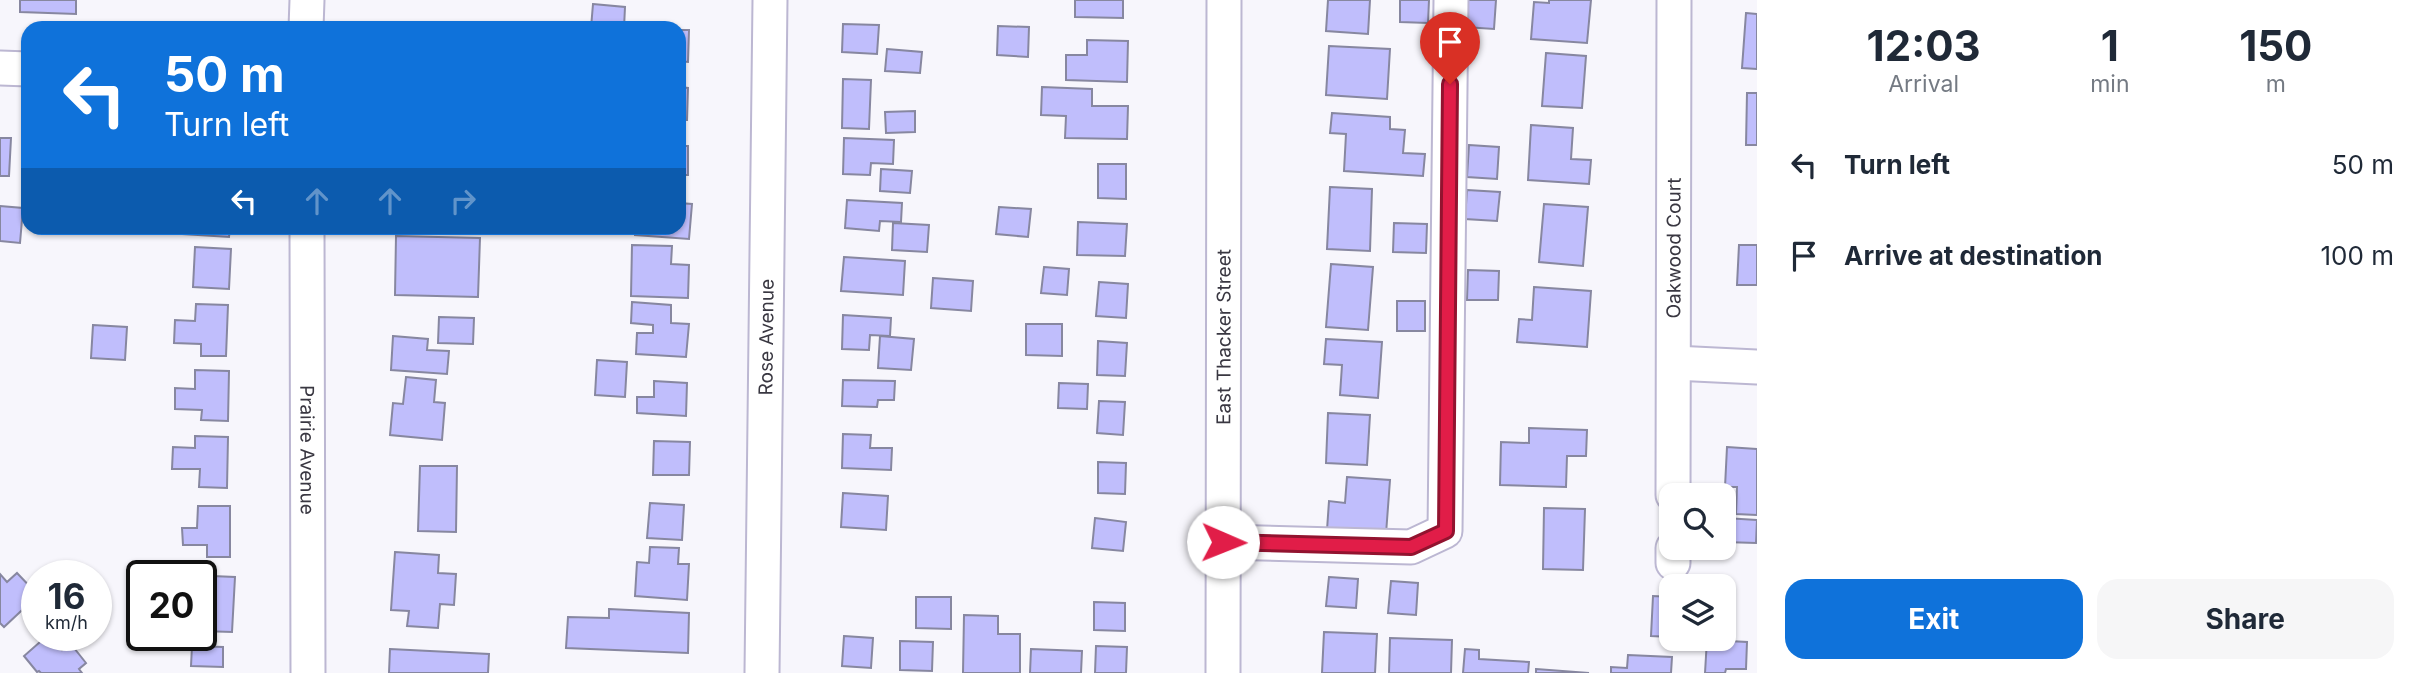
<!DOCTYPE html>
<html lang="en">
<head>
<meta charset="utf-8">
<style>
	body { margin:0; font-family:Inter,sans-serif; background:#f6f6f7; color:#1f2937; height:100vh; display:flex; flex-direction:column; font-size:26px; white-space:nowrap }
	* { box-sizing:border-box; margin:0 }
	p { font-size:23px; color:#747a83 }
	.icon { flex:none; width:38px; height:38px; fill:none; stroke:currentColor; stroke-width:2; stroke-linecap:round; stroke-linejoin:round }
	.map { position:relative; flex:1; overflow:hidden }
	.panel { display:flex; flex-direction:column; background:#fff; width:665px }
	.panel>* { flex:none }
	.top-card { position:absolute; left:21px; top:21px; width:665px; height:214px; border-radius:21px; box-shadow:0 2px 5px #0004; background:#0f72da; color:#fff; overflow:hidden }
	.buttons { position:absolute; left:1659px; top:483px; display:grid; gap:14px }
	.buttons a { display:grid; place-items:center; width:77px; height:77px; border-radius:14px; background:#fff; box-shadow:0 2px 5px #0004; font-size:35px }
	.speed { position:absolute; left:21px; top:560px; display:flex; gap:14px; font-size:35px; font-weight:700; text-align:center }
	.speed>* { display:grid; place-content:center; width:91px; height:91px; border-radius:50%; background:#fff; box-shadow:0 2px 5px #0004; line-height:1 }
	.speed small { font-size:18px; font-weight:400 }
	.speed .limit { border:4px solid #111; border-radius:10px; background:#fff; color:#111 }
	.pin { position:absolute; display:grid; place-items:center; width:60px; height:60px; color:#fff; margin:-72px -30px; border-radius:50% 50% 50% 0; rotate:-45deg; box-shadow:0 0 7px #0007 }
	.pin .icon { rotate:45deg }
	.me { position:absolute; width:77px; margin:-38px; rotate:91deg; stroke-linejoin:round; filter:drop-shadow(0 0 5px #0008) }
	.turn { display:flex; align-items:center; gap:24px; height:147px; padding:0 28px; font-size:32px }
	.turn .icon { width:91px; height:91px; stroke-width:2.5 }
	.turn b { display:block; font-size:49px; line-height:60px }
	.lanes { display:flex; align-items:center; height:66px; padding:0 28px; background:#0003; justify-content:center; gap:35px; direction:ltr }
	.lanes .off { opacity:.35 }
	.eta { display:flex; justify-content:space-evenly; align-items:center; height:119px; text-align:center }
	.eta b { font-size:42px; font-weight:700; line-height:49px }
	.primary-button { display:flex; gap:14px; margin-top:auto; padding:14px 28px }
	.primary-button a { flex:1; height:80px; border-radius:21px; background:#0f72da; color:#fff; font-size:28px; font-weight:700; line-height:80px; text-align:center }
	.primary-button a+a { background:#f6f6f7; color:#1f2937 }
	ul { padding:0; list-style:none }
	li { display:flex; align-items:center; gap:21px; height:91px; padding:0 28px }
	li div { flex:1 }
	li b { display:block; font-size:26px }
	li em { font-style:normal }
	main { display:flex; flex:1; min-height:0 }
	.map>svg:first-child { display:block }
	.building { fill:#c0befc; stroke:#8787a0; stroke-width:2 }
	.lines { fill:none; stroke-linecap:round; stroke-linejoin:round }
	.minor-casing { stroke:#bcb7d2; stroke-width:37 }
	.minor { stroke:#fff; stroke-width:33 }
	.route-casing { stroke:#92132f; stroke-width:18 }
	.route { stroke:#e11d48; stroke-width:12 }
	.labels { text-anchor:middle; stroke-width:6; stroke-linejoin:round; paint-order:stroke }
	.street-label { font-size:19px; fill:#393741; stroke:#fff }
</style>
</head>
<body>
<main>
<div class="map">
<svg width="1757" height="673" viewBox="0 0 1757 673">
	<rect width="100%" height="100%" fill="#f7f6fc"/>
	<!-- building -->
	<g class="building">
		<polygon points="20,0 76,0 76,14 20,12"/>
		<polygon points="1075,0 1123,0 1123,18 1075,17"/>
		<polygon points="1328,0 1370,0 1368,34 1326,31"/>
		<polygon points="1400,0 1429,0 1428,23 1400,22"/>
		<polygon points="1467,0 1496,0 1494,29 1465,27"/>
		<polygon points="1549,0 1591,0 1587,43 1531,39 1534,2 1549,3"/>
		<polygon points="593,4 625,7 624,28 591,28"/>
		<polygon points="1746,13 1757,14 1757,69 1742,68"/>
		<polygon points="843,24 879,25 877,54 842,52"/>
		<polygon points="998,26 1029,27 1028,57 997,55"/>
		<polygon points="679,30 689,30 688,62 679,61"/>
		<polygon points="1087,40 1128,41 1127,82 1066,80 1066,55 1087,55"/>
		<polygon points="1329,46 1390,49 1387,99 1326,95"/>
		<polygon points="887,49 922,52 920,73 885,71"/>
		<polygon points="1546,53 1586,56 1582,108 1542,106"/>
		<polygon points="843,79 871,80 869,129 842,128"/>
		<polygon points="679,87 688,88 687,120 679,120"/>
		<polygon points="1042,87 1092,89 1092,106 1128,106 1127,139 1065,138 1066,116 1041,115"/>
		<polygon points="1747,93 1757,93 1757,145 1746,145"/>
		<polygon points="915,111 915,132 886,133 885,112"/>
		<polygon points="1332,113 1390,117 1390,129 1405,130 1403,153 1425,154 1423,176 1344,171 1346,134 1330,133"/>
		<polygon points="1531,125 1573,128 1571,159 1591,160 1589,184 1528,180"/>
		<polygon points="0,138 11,138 9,176 0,176"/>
		<polygon points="844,138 894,140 893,164 871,163 870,175 843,174"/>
		<polygon points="1469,145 1499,147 1497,179 1467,177"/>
		<rect x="679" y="146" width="9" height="29"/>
		<polygon points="1098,164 1126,164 1126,199 1098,198"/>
		<polygon points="881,169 912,171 910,193 880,191"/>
		<polygon points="1330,187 1372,189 1370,251 1327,249"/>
		<polygon points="1467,190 1500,192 1497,221 1465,219"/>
		<polygon points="847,200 902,203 901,222 880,221 879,231 845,228"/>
		<polygon points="679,203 692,204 689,239 635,235 635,228 679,228"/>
		<polygon points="1544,204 1588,207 1583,266 1539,262"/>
		<polygon points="0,206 23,208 20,243 0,241"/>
		<polygon points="999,207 1031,209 1028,237 996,234"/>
		<polygon points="1078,222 1127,224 1125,256 1077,255"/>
		<polygon points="893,223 929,225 927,252 892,250"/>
		<polygon points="1394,223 1427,224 1426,253 1393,252"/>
		<polygon points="167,228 230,228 229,237 167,233"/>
		<polygon points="396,236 480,238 478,297 395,295"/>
		<polygon points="632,245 672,246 671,264 689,265 688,298 631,296"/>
		<polygon points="1739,245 1757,245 1757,285 1737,285"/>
		<polygon points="195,247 231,249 229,289 193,287"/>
		<polygon points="844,257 905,261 903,295 841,291"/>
		<polygon points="1331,264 1373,267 1368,330 1326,327"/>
		<polygon points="1044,267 1069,269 1067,295 1041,293"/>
		<polygon points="1468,270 1499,271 1498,300 1467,300"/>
		<polygon points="933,278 973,281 971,311 931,308"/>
		<polygon points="1099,282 1128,284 1126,318 1096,316"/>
		<polygon points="1534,287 1591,291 1587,347 1517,342 1519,319 1532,320"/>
		<rect x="1397" y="301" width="28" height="30"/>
		<polygon points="632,302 671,305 671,323 689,324 686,357 636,354 637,333 653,333 653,325 631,323"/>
		<polygon points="196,304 228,305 226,356 201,356 201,344 174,343 175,320 195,321"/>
		<polygon points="843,315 891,318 890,336 870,335 869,350 842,349"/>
		<polygon points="439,317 474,318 473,344 438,343"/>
		<polygon points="1026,324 1062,324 1062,356 1026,355"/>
		<polygon points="93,325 127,327 125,360 91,358"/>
		<polygon points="393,336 428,339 427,350 449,351 447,374 391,370"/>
		<polygon points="880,336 914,339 911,370 878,368"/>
		<polygon points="1326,339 1382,342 1378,398 1340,395 1342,365 1324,364"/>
		<polygon points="1098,341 1127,343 1125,376 1097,375"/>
		<polygon points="597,360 627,362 625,397 595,395"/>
		<polygon points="195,370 229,371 228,421 201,420 202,410 175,409 175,388 195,389"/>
		<polygon points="406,377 436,380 434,402 445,403 442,440 390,435 393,403 403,404"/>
		<polygon points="843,380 895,381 894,400 878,400 877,407 842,406"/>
		<polygon points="654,381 687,383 686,416 637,413 637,397 654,397"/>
		<polygon points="1059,383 1088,384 1087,409 1058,408"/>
		<polygon points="1099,401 1125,402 1123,435 1097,433"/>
		<polygon points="1328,413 1370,415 1367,465 1326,463"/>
		<polygon points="1529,428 1587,430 1586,456 1567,456 1566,487 1500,485 1501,442 1529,443"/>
		<polygon points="843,434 871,435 870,448 892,448 891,470 842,468"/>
		<polygon points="195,436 228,437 227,488 199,487 200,469 172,469 173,447 195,448"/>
		<polygon points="654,441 690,442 689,475 653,475"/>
		<polygon points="1727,447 1757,449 1757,515 1736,514 1737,487 1725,487"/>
		<polygon points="1098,462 1126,463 1125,494 1098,493"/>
		<polygon points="420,466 457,466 456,532 418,531"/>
		<polygon points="1347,477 1390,480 1386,534 1327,530 1329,501 1345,503"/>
		<polygon points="843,493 888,496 886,530 841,527"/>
		<polygon points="650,503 684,505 682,540 647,538"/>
		<polygon points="198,506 230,506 230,557 207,557 207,545 183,545 182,528 197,528"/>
		<polygon points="1544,508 1585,509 1583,570 1543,569"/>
		<polygon points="1095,518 1126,522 1123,551 1092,548"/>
		<polygon points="1725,518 1757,520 1756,543 1724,542"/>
		<polygon points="650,547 679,548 678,564 689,564 687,600 635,596 637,562 649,563"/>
		<polygon points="395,552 439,555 438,573 456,574 454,605 440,604 438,628 407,626 409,611 391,610"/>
		<polygon points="17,573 37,594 37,596 4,627 0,623 0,574 7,582"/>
		<polygon points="188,575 235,577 232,632 201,631 201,576"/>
		<polygon points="1329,577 1358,579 1356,608 1326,606"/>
		<polygon points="1391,581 1418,583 1416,615 1388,613"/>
		<polygon points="1653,596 1671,597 1670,637 1651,636"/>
		<polygon points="916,597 951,597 951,629 916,628"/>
		<polygon points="1094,602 1125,603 1125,631 1094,630"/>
		<polygon points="609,609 689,613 688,653 566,648 568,617 609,618"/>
		<polygon points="964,615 998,616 998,634 1020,634 1020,673 963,673"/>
		<polygon points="1724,623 1730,623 1729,641 1747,642 1746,669 1726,669 1725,673 1705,673 1707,639 1724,639"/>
		<polygon points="1324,632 1377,634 1375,673 1322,673"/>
		<polygon points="48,635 62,650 70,643 86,663 79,669 82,673 41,673 39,671 37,672 24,656"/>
		<polygon points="844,636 873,638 871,668 842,666"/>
		<polygon points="1390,638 1452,640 1451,673 1389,673"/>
		<polygon points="900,641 933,642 932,671 900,670"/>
		<polygon points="192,646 223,647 223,667 191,666"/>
		<polygon points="1096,646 1127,647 1126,673 1095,673"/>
		<polygon points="390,649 489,654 488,673 389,673"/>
		<polygon points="1031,649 1082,651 1081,673 1030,673"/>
		<polygon points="1465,649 1479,650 1479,659 1529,662 1528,673 1463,673"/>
		<polygon points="1628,655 1672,657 1671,673 1611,673 1611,667 1627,668"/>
		<polygon points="1536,669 1589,673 1536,673"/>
	</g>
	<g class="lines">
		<defs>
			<g id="minor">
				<polyline points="306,28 307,0"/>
				<polyline points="0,68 28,69"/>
				<path id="s1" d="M307 228 308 673"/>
				<polyline points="1674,363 1757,367"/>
				<path id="s2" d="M1673 495 1674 0"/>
				<polyline points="1223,542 1411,547 1445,531 1451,0"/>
				<polyline points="1673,563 1673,548"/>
				<path id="s3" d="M762 673 770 0"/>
				<path id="s4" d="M1223 673 1224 0"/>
			</g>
		</defs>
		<!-- minor casing -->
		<use href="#minor" class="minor-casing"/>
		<!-- minor -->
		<use href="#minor" class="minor"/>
	</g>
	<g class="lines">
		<defs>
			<polyline id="route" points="1223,542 1411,547 1446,531 1450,84"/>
		</defs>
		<!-- route casing -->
		<use href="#route" class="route-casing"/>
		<!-- route -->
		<use href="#route" class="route"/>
	</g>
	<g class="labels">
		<!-- street labels -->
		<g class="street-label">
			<text dy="7" stroke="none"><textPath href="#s2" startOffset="247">Oakwood Court</textPath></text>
			<text dy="7" stroke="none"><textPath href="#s3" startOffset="336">Rose Avenue</textPath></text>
			<text dy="7" stroke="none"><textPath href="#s4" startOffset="336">East Thacker Street</textPath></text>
			<text dy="7" stroke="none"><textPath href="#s1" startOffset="222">Prairie Avenue</textPath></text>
		</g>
	</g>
</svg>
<div class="buttons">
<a><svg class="icon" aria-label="search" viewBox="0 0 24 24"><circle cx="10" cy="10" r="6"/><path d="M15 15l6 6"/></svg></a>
<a><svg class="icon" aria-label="layers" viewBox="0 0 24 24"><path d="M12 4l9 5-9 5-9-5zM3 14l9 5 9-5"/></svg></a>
</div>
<div class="speed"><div>16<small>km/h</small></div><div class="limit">20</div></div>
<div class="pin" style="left:1450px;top:84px;background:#d93025"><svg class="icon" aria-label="arrive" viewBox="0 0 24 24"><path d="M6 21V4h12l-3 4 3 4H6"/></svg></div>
<svg class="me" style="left:1223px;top:542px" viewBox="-20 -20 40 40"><circle r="19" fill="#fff"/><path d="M0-13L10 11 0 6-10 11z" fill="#e11d48"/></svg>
<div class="top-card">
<div class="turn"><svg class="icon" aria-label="left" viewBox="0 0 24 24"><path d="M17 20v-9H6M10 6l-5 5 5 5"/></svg><div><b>50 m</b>Turn left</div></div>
<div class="lanes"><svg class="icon" aria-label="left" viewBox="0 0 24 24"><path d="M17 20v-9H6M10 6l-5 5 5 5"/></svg><svg class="icon off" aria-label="ahead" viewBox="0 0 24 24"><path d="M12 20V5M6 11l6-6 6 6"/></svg><svg class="icon off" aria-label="ahead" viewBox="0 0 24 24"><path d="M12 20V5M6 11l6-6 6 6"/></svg><svg class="icon off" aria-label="right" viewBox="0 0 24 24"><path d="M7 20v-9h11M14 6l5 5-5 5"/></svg></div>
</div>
</div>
<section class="panel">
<div class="eta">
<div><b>12:03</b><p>Arrival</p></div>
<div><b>1</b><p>min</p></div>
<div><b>150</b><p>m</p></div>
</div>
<ul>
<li><svg class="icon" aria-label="left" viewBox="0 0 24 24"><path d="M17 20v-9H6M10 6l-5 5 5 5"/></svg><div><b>Turn left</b></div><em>50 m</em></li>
<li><svg class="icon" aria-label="arrive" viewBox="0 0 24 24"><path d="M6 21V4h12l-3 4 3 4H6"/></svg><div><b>Arrive at destination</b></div><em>100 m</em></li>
</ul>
<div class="primary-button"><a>Exit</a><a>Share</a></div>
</section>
</main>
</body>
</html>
